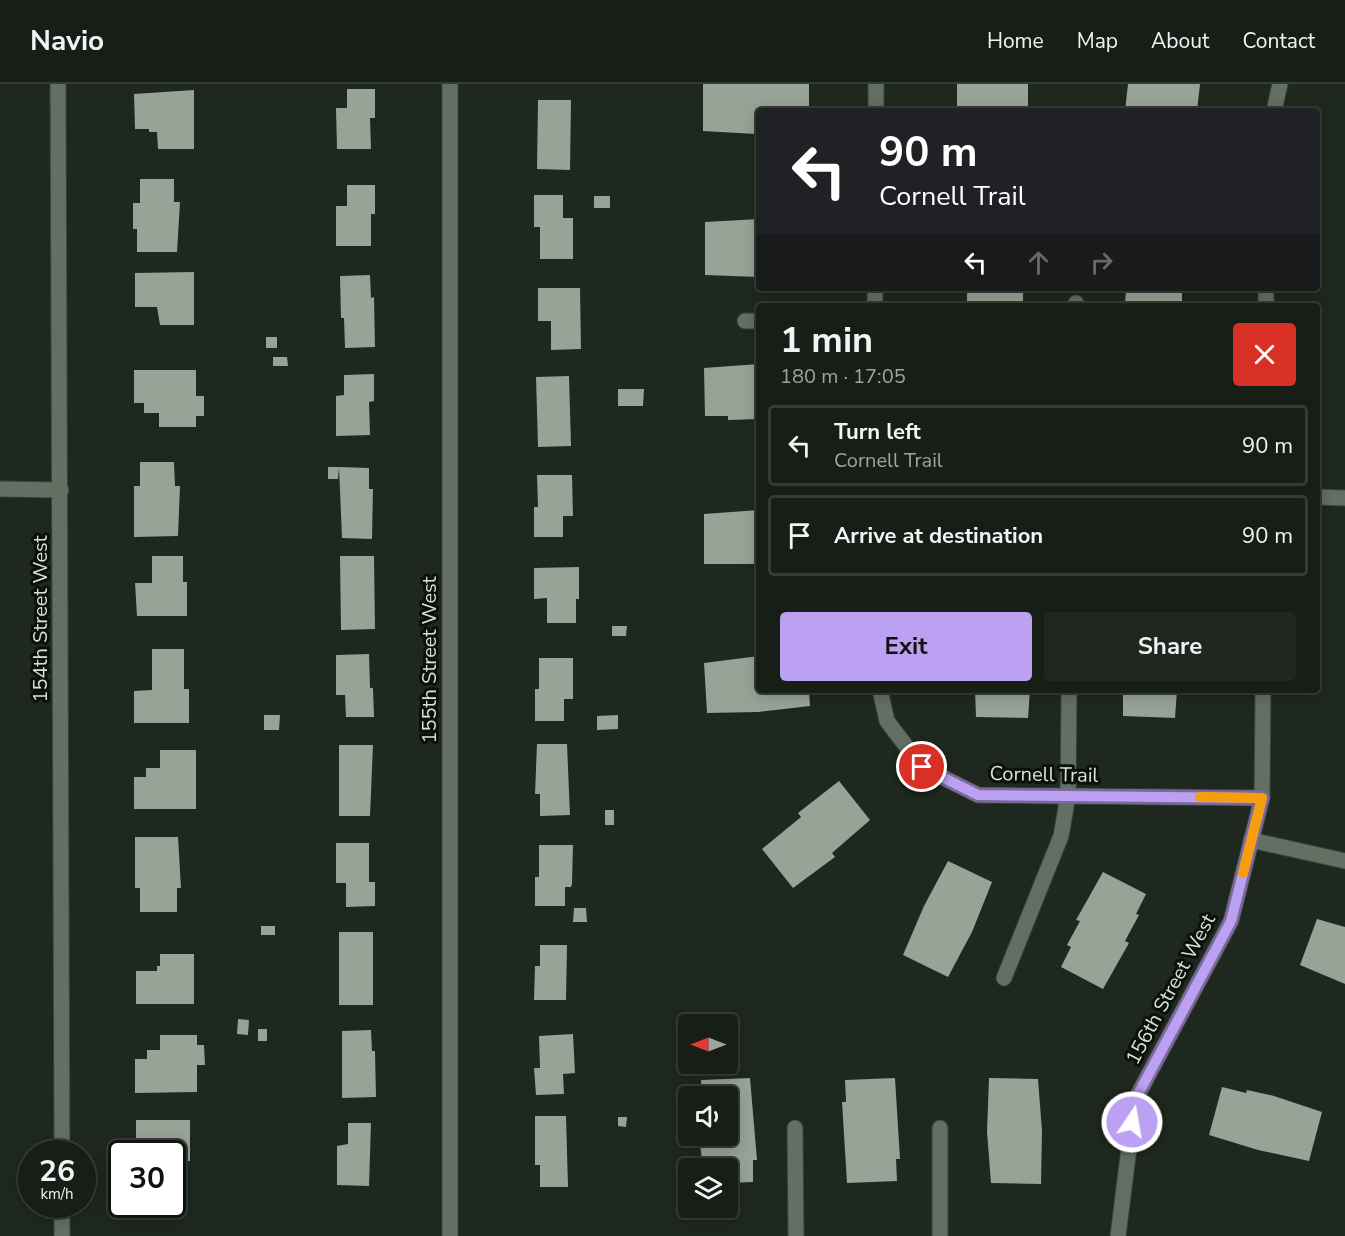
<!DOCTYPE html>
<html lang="en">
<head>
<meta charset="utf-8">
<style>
	body { margin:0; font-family:"Nunito Sans",sans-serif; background:#1f271f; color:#f1f3f6; height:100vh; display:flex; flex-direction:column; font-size:22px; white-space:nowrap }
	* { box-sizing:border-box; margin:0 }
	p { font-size:20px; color:#9ea2a1 }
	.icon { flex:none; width:33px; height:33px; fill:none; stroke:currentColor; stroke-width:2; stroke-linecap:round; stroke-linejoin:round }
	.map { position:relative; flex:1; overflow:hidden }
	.drawer { position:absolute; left:756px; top:219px; width:564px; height:390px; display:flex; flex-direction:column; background:#161e16; border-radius:6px; box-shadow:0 3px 15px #0003,0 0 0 2px #353c35 }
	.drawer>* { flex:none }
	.guide { position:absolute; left:756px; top:24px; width:564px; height:183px; border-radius:6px; box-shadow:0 3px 15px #0003,0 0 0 2px #353c35; background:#202124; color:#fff; overflow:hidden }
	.needle { width:39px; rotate:270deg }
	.fabs { position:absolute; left:678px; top:930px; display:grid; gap:12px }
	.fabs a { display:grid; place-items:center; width:60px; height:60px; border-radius:6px; background:#161e16; box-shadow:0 3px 15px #0003,0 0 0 2px #353c35; font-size:30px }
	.speed { position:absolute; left:18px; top:1056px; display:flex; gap:12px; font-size:30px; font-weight:700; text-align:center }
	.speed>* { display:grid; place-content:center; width:78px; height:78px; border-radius:50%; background:#161e16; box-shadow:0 3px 15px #0003,0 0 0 2px #353c35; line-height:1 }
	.speed small { font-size:15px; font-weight:400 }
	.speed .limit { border:3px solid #111; border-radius:9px; background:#fff; color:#111 }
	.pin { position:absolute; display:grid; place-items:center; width:51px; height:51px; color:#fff; margin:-26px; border:3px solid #fff; border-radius:50%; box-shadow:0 2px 6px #0007 }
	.me { position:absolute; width:66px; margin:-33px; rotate:12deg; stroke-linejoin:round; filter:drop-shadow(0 0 4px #0008) }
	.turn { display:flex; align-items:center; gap:21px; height:126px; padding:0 24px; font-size:27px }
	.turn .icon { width:78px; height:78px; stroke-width:2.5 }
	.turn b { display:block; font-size:42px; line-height:51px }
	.lanes { display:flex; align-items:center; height:57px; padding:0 24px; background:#0003; justify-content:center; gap:30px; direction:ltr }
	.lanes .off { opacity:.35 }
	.round { display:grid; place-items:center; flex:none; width:63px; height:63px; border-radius:6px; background:#1f271f }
	.headline { display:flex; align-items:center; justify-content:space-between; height:102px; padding:0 24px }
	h1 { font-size:36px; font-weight:700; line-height:45px }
	.action { display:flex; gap:12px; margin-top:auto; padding:12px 24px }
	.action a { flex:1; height:69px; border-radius:6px; background:#bca0f2; color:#111; font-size:24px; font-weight:700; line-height:69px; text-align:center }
	.action a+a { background:#1f271f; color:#f1f3f6 }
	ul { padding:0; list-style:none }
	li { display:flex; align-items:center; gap:18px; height:81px; margin:0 12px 9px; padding:0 12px; border:3px solid #353c35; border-radius:6px }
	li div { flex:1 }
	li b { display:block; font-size:22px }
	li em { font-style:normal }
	header { display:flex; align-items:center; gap:36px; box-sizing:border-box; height:84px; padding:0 30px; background:#161e16; border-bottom:2px solid #353c35 }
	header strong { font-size:28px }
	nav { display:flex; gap:33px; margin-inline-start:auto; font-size:21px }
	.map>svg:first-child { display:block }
	.building { fill:#96a396 }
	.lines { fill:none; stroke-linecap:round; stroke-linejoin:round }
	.lane-casing { stroke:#3a433a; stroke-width:17 }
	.street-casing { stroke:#3a433a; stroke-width:17 }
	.secondary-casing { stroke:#3a433a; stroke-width:17 }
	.lane { stroke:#636f63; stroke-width:15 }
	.street { stroke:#636f63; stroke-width:15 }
	.secondary { stroke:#636f63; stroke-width:15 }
	.route-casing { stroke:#7a689d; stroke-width:15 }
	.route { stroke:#bca0f2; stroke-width:10 }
	.slow { stroke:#f59e0b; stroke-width:10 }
	.labels { text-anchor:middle; stroke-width:6; stroke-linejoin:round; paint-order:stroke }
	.street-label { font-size:20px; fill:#dae1da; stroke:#0b100b }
</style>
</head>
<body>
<header>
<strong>Navio</strong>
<nav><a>Home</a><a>Map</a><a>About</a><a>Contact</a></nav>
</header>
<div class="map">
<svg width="1345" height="1152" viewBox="0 0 1345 1152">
	<rect width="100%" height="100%" fill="#1e281e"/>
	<!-- building -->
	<g class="building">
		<polygon points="703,0 809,0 809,27 759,27 759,46 756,46 756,50 703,47"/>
		<rect x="957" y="0" width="71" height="27"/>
		<polygon points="1128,0 1200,0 1197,27 1125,27"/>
		<polygon points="347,5 375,5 375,34 370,34 371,65 337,65 336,24 347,24"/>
		<polygon points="194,6 194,65 158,65 157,48 149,48 149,45 135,45 134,10"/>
		<polygon points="538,16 571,16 570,86 537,85"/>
		<polygon points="140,95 174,95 174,118 180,118 177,168 137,168 137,145 133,145 133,119 140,119"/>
		<polygon points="347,101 375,101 375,130 371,130 371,162 336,162 336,122 347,122"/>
		<polygon points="534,111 563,111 563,134 573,134 573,175 540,175 540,143 534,143"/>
		<rect x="594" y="112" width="16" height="12"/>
		<polygon points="759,135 759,193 705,191 705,138"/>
		<polygon points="194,188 194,241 160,241 157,223 135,223 135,189"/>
		<polygon points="370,191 371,214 374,213 375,263 345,264 344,234 341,234 340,192"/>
		<polygon points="538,204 580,204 581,265 551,266 551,237 538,237"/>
		<rect x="967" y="204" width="56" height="18"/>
		<polygon points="1126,204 1182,204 1182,222 1125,222"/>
		<rect x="266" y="253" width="11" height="11"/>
		<polygon points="273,273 287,273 288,282 273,282"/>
		<polygon points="759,280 759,335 728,336 728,332 705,332 704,284"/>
		<polygon points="134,286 196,286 196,312 204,312 204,332 196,332 196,343 159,343 159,329 144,329 144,319 134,319"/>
		<polygon points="374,290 374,317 369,318 370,351 336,352 336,312 344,311 344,291"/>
		<polygon points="569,292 571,362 538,363 536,293"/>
		<polygon points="618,305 644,305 643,322 618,322"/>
		<polygon points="140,378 174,378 175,402 180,402 178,452 134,453 134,402 140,402"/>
		<polygon points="328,383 339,383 369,384 369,405 373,405 372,455 342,454 339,383 338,395 328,395"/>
		<polygon points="537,391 572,391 573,432 563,432 563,453 534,453 534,423 538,423"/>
		<polygon points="759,426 759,480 704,480 704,430"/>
		<polygon points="152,472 183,472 183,498 187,498 187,532 137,532 135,499 152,499"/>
		<polygon points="340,472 374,472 375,545 341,546"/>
		<polygon points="579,483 579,515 576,515 576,539 547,539 547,514 534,515 534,484"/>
		<polygon points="612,542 627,542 626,552 612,552"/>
		<polygon points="152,565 184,565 184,605 189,605 189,639 134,639 134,607 152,606"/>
		<polygon points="369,570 370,604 373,604 374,633 346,633 345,611 336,611 336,571"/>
		<polygon points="759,572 759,606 809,606 810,622 758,628 707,629 704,579"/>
		<polygon points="539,574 573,574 573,615 564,615 564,637 535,637 535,605 539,605"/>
		<polygon points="975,606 1030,606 1028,634 976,633"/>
		<polygon points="1123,606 1177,606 1175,634 1123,632"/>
		<polygon points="264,631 280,631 279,646 264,646"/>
		<polygon points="618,631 618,645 597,646 597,632"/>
		<polygon points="537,660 567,660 570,731 540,732 540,710 535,710"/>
		<polygon points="339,661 373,661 370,732 339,732"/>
		<polygon points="160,666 196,666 196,725 134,725 134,693 146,693 146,684 160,684"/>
		<polygon points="839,697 870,736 832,769 835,773 793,804 762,765 801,733 798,729"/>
		<rect x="605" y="726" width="9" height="15"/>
		<polygon points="135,753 178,753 181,804 177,804 177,828 140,828 140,804 135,804"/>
		<polygon points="336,759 369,759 369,798 375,798 375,822 346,823 346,799 336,799"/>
		<polygon points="539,761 573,761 572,800 571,803 565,803 565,822 535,822 535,793 539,793"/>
		<polygon points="948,777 992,798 972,848 948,893 903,871 924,822"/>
		<polygon points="1103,788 1146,810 1136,830 1139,831 1125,857 1129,859 1103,905 1061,883 1071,863 1067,861 1080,837 1076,836"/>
		<polygon points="574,824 586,824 587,838 573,838"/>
		<polygon points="1317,835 1345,843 1345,900 1300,881"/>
		<rect x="261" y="842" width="14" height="9"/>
		<rect x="339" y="848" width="34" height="73"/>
		<polygon points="540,861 567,861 566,916 534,916 535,882 540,882"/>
		<polygon points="160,870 194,870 194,920 136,920 136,887 157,887 157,882 160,882"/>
		<polygon points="238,935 249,936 248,951 237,950"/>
		<rect x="258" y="945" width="9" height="12"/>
		<polygon points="371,946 372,967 375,967 376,1013 342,1014 342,947"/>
		<polygon points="573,950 575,989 563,990 564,1010 536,1011 534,984 540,984 539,952"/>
		<polygon points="160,951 197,951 197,961 204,961 205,981 197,981 197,1008 135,1009 135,975 147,975 147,966 160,966"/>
		<polygon points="750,994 757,1076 753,1076 753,1098 728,1099 728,1084 703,1084 699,1052 728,1052 728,1012 702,1012 701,996"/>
		<polygon points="895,994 900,1075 896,1075 897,1097 847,1099 842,1018 846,1018 845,996"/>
		<polygon points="989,994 1038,995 1042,1047 1041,1100 991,1099 987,1048"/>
		<polygon points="1222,1003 1246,1009 1247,1006 1274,1012 1322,1028 1309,1077 1258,1066 1209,1051"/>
		<polygon points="535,1032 566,1032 568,1103 540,1103 540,1081 535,1081"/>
		<polygon points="618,1033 627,1033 626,1043 618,1042"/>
		<polygon points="136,1036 190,1036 190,1077 181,1077 181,1100 172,1100 172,1070 147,1070 147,1059 136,1059"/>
		<polygon points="348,1039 371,1039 369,1102 337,1101 337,1062 348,1060"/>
	</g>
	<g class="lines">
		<defs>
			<g id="lane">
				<polyline points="1076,222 1076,219"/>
				<polyline points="745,237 759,237"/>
				<polyline points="1317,413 1345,414"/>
				<polyline points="1251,756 1345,777"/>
				<polyline points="1004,894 1061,752 1068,712 1069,606"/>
				<polyline points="795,1044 796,1152"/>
				<polyline points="940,1044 940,1152"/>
			</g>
			<g id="street">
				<polyline points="58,0 62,1070"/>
				<polyline points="876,27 876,0"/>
				<polyline points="1274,27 1280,0"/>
				<polyline points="875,222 875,204"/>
				<polyline points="1266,222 1266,204"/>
				<polyline points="0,405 61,406"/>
				<polyline points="880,606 887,637 922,683 978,711 1262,714"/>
				<polyline points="62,1120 62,1152"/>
				<polyline points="1118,1152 1135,1016 1231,837 1262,714 1263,606"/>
			</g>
			<polyline id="secondary" points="450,0 450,1152"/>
		</defs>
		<!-- lane casing -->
		<use href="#lane" class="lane-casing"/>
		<!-- street casing -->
		<use href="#street" class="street-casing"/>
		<!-- secondary casing -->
		<use href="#secondary" class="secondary-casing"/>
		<!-- lane -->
		<use href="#lane" class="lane"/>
		<!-- street -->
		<use href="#street" class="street"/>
		<!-- secondary -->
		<use href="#secondary" class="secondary"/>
	</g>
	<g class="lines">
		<defs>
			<polyline id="route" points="922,683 978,711 1262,714 1231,837 1135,1016 1132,1038"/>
		</defs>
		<!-- route casing -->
		<use href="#route" class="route-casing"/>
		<!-- route -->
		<use href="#route" class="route"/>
		<!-- slow -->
		<polyline class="slow" points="1200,713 1262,714 1243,789"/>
	</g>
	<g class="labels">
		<!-- street labels -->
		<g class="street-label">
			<text transform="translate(40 535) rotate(-90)" y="7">154th Street West</text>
			<text transform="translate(429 576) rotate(-90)" y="7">155th Street West</text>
			<text transform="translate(1044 690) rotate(1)" y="7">Cornell Trail</text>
			<text transform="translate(1170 905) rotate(-62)" y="7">156th Street West</text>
		</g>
	</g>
</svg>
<div class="fabs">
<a><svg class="needle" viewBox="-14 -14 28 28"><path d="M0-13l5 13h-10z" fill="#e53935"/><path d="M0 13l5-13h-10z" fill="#9ea2a1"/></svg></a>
<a><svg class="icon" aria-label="sound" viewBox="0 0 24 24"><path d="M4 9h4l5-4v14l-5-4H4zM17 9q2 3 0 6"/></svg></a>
<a><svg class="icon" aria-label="layers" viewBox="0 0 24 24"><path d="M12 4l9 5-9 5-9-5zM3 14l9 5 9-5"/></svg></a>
</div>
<div class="speed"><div>26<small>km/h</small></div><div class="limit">30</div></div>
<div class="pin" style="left:922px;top:683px;background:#d93025"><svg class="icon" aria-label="arrive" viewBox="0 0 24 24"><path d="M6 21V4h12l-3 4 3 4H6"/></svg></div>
<svg class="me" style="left:1132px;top:1038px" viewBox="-20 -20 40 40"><circle r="17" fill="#bca0f2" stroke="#fff" stroke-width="3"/><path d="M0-11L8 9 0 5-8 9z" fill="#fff"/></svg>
<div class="guide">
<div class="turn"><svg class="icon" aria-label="left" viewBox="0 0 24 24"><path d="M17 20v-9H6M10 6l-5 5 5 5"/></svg><div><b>90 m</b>Cornell Trail</div></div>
<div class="lanes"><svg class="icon" aria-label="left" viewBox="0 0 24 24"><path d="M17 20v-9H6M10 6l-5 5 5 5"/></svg><svg class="icon off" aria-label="ahead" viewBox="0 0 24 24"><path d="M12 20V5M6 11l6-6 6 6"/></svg><svg class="icon off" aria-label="right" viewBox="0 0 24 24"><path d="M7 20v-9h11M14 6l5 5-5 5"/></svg></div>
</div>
<section class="drawer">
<div class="headline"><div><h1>1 min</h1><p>180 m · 17:05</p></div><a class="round" style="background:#d93025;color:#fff"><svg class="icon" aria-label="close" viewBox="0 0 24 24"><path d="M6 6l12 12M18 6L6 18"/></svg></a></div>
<ul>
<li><svg class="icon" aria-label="left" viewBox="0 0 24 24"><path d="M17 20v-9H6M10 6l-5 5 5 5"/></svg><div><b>Turn left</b><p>Cornell Trail</p></div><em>90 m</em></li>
<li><svg class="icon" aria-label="arrive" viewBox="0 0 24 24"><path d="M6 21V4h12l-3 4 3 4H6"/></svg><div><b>Arrive at destination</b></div><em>90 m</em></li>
</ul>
<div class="action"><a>Exit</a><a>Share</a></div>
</section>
</div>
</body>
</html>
